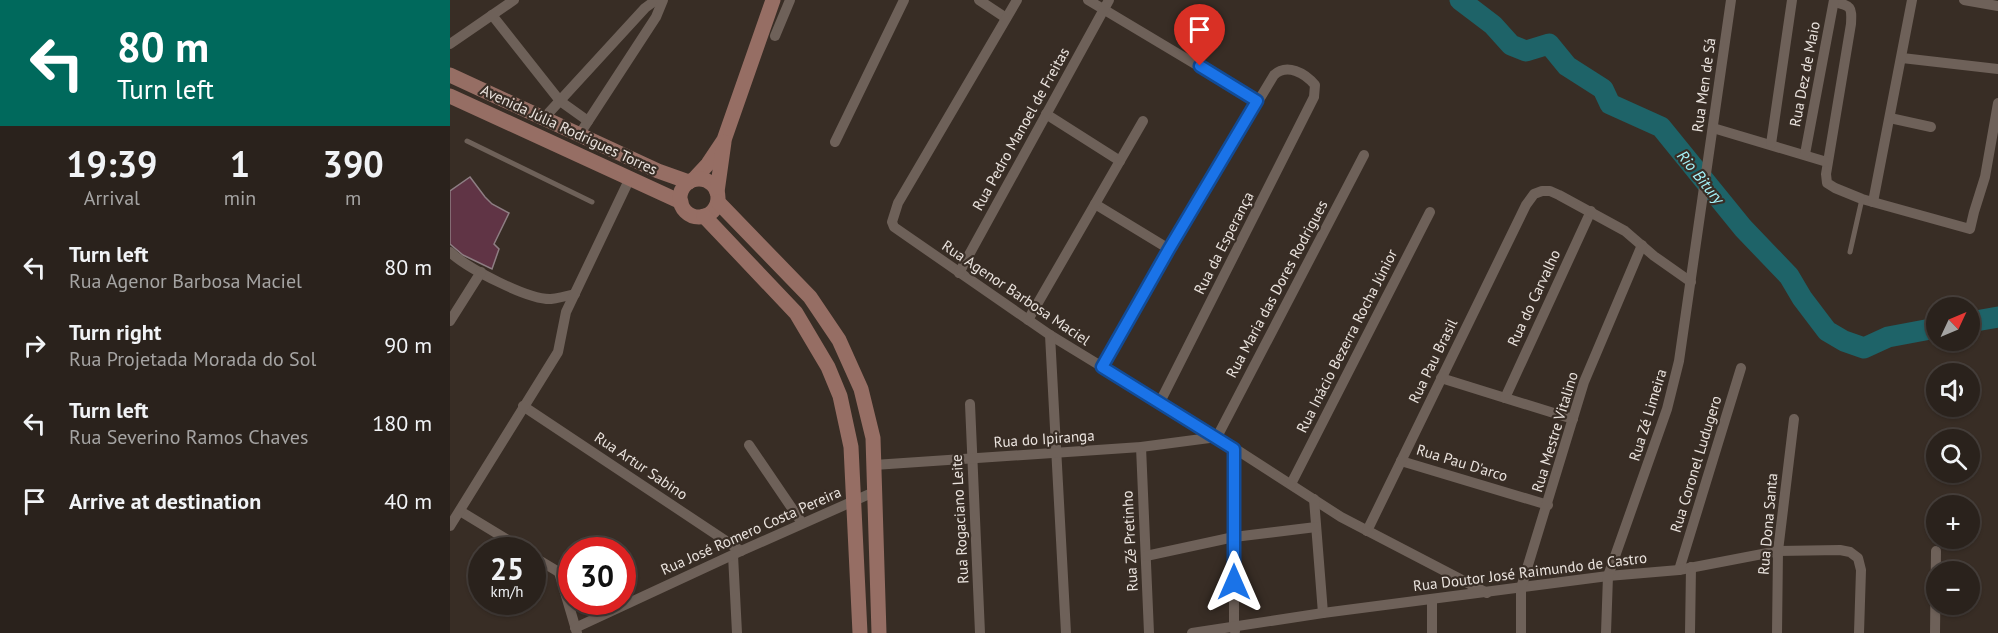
<!DOCTYPE html>
<html lang="en">
<head>
<meta charset="utf-8">
<style>
	body { margin:0; font-family:"PT Sans",sans-serif; background:#362f29; color:#f1f3f6; height:100vh; display:flex; flex-direction:column; font-size:22px; white-space:nowrap }
	* { box-sizing:border-box; margin:0 }
	p { font-size:20px; color:#a5a4a3 }
	.icon { flex:none; width:33px; height:33px; fill:none; stroke:currentColor; stroke-width:2; stroke-linecap:round; stroke-linejoin:round }
	.map { position:relative; flex:1; overflow:hidden }
	.panel { display:flex; flex-direction:column; background:#2a221c; width:450px }
	.panel>* { flex:none }
	.hud { background:#00695c; color:#fff; overflow:hidden }
	.needle { width:39px; rotate:46deg }
	.tools { position:absolute; left:1476px; top:297px; display:grid; gap:12px }
	.tools a { display:grid; place-items:center; width:54px; height:54px; border-radius:50%; background:#2a221c; box-shadow:0 2px 4px #0004,0 0 0 2px #463f3b; font-size:30px }
	.speed { position:absolute; left:18px; top:537px; display:flex; gap:12px; font-size:30px; font-weight:700; text-align:center }
	.speed>* { display:grid; place-content:center; width:78px; height:78px; border-radius:50%; background:#2a221c; box-shadow:0 2px 4px #0004,0 0 0 2px #463f3b; line-height:1 }
	.speed small { font-size:15px; font-weight:400 }
	.speed .limit { border:9px solid #d22; background:#fff; color:#111 }
	.pin { position:absolute; display:grid; place-items:center; width:51px; height:51px; color:#fff; margin:-62px -26px; border-radius:50% 50% 50% 0; rotate:-45deg; box-shadow:0 0 6px #0007 }
	.pin .icon { rotate:45deg }
	.me { position:absolute; width:66px; margin:-33px; rotate:0deg; stroke-linejoin:round; filter:drop-shadow(0 0 4px #0008) }
	.turn { display:flex; align-items:center; gap:21px; height:126px; padding:0 18px; font-size:27px }
	.turn .icon { width:78px; height:78px; stroke-width:2.5 }
	.turn b { display:block; font-size:42px; line-height:51px }
	.eta { display:flex; justify-content:space-evenly; align-items:center; height:102px; text-align:center }
	.eta b { font-size:36px; font-weight:700; line-height:42px }
	ul { padding:0; list-style:none }
	li { display:flex; align-items:center; gap:18px; height:78px; padding:0 18px }
	li div { flex:1 }
	li b { display:block; font-size:22px }
	li em { font-style:normal }
	main { display:flex; flex:1; min-height:0 }
	.map>svg:first-child { display:block }
	.lines { fill:none; stroke-linecap:round; stroke-linejoin:round }
	.river { stroke:#1e6368; stroke-width:21 }
	.building { fill:#603445; stroke:#8e7e83; stroke-width:1.5 }
	.service { stroke:#6e6159; stroke-width:5 }
	.minor { stroke:#6e6159; stroke-width:10 }
	.secondary { stroke:#966e64; stroke-width:15 }
	.route-casing { stroke:#114b97; stroke-width:15 }
	.route { stroke:#1a73e8; stroke-width:10 }
	.labels { text-anchor:middle; stroke-width:4.5; stroke-linejoin:round; paint-order:stroke }
	.street-label { font-size:15px; fill:#eae3de; stroke:#382d25 }
	.water-label { font-size:16px; font-style:italic; fill:#a4f3fa; stroke:#382d25 }
</style>
</head>
<body>
<main>
<section class="panel">
<div class="hud">
<div class="turn"><svg class="icon" aria-label="left" viewBox="0 0 24 24"><path d="M17 20v-9H6M10 6l-5 5 5 5"/></svg><div><b>80 m</b>Turn left</div></div>
</div>
<div class="eta">
<div><b>19:39</b><p>Arrival</p></div>
<div><b>1</b><p>min</p></div>
<div><b>390</b><p>m</p></div>
</div>
<ul>
<li><svg class="icon" aria-label="left" viewBox="0 0 24 24"><path d="M17 20v-9H6M10 6l-5 5 5 5"/></svg><div><b>Turn left</b><p>Rua Agenor Barbosa Maciel</p></div><em>80 m</em></li>
<li><svg class="icon" aria-label="right" viewBox="0 0 24 24"><path d="M7 20v-9h11M14 6l5 5-5 5"/></svg><div><b>Turn right</b><p>Rua Projetada Morada do Sol</p></div><em>90 m</em></li>
<li><svg class="icon" aria-label="left" viewBox="0 0 24 24"><path d="M17 20v-9H6M10 6l-5 5 5 5"/></svg><div><b>Turn left</b><p>Rua Severino Ramos Chaves</p></div><em>180 m</em></li>
<li><svg class="icon" aria-label="arrive" viewBox="0 0 24 24"><path d="M6 21V4h12l-3 4 3 4H6"/></svg><div><b>Arrive at destination</b></div><em>40 m</em></li>
</ul>
</section>
<div class="map">
<svg width="1548" height="633" viewBox="0 0 1548 633">
	<rect width="100%" height="100%" fill="#382d25"/>
	<g class="lines">
		<!-- river -->
		<g class="river">
			<polyline points="1010,0 1043,25 1061,45 1076,51 1099,44 1117,66 1153,89 1160,104 1211,127 1293,228 1339,276 1352,298 1377,331 1394,341 1414,348 1438,337 1486,328"/>
			<polyline points="1520,322 1548,317"/>
		</g>
	</g>
	<!-- building -->
	<polygon class="building" points="20,177 35,197 42,204 59,213 44,244 49,249 42,269 13,255 0,244 0,191"/>
	<g class="lines">
		<!-- service -->
		<g class="service">
			<polyline points="17,141 142,202"/>
			<polyline points="1400,252 1412,199"/>
		</g>
		<!-- minor -->
		<g class="minor">
			<polyline points="529,0 556,18"/>
			<polyline points="567,0 448,203 442,222 444,227 600,335 767,437 891,517 1037,593"/>
			<polyline points="638,0 807,101"/>
			<polyline points="1514,0 1548,6"/>
			<path d="M1384 2C1401 6 1402 6 1401 24L1376 174 1377 183 1385 188 1412 199 1520 229 1524 212 1535 177 1548 103"/>
			<polyline points="42,15 110,101 138,121"/>
			<polyline points="325,36 340,0"/>
			<polyline points="0,44 64,0"/>
			<polyline points="1452,58 1548,69"/>
			<polyline points="596,114 670,161"/>
			<polyline points="94,118 195,8 206,0"/>
			<polyline points="1440,118 1481,127"/>
			<polyline points="1263,128 1377,162"/>
			<polyline points="129,135 206,17 213,0"/>
			<polyline points="385,142 454,0"/>
			<polyline points="1321,144 1342,0"/>
			<polyline points="1355,154 1384,0"/>
			<polyline points="1423,202 1462,0"/>
			<polyline points="645,204 719,249"/>
			<path d="M0 252C17 268 78 300 101 299 109 298 117 296 125 294"/>
			<polyline points="509,273 659,0"/>
			<polyline points="578,320 693,121"/>
			<polyline points="0,321 31,272"/>
			<polyline points="600,335 616,633"/>
			<path d="M652 367 719 249 824 75C837 63 855 73 865 85L864 97 710 402"/>
			<polyline points="991,378 1123,419"/>
			<polyline points="1055,398 1141,211"/>
			<polyline points="520,404 530,633"/>
			<polyline points="73,406 291,551"/>
			<polyline points="299,445 352,523"/>
			<polyline points="691,447 699,633"/>
			<polyline points="784,449 784,627 785,631"/>
			<polyline points="951,461 1098,505"/>
			<polyline points="424,465 691,447 767,437 914,155"/>
			<polyline points="841,484 980,212"/>
			<polyline points="864,499 873,613"/>
			<polyline points="10,511 74,550"/>
			<polyline points="0,526 108,352 116,312 180,178"/>
			<polyline points="917,531 1076,205 1084,194 1092,191 1100,191 1109,195 1175,231 1204,256 1241,282"/>
			<polyline points="283,555 287,633"/>
			<polyline points="82,556 122,580"/>
			<polyline points="696,556 784,537 866,527"/>
			<polyline points="1229,570 1291,368"/>
			<polyline points="109,572 127,633"/>
			<polyline points="125,628 291,551 424,492"/>
			<polyline points="742,633 873,613 1158,576 1229,570 1328,551 1390,550 1400,552 1408,558 1411,570 1409,633"/>
			<polyline points="982,633 982,600"/>
			<polyline points="1071,633 1071,588 1134,382 1192,245"/>
			<polyline points="1156,633 1158,576 1217,409 1229,361 1281,0"/>
			<polyline points="1240,633 1241,567"/>
			<polyline points="1327,633 1328,551 1344,419"/>
			<polyline points="1485,633 1486,551"/>
		</g>
		<!-- secondary -->
		<g class="secondary">
			<polyline points="0,75 208,171 239,182"/>
			<polyline points="0,96 231,202"/>
			<polyline points="244,179 258,164 274,140 323,0"/>
			<circle cx="249" cy="198" r="19"/>
			<polyline points="267,192 274,142"/>
			<polyline points="268,202 360,297 389,340 411,389 423,438 429,633"/>
			<polyline points="254,216 346,313 378,367 390,396 401,447 410,633"/>
		</g>
	</g>
	<g class="lines">
		<defs>
			<polyline id="route" points="750,66 807,101 719,249 652,367 784,449 784,582"/>
		</defs>
		<!-- route casing -->
		<use href="#route" class="route-casing"/>
		<!-- route -->
		<use href="#route" class="route"/>
	</g>
	<g class="labels">
		<!-- street labels -->
		<g class="street-label">
			<text transform="translate(1355 74) rotate(-79)" y="5">Rua Dez de Maio</text>
			<text transform="translate(1254 85) rotate(-82)" y="5">Rua Men de Sá</text>
			<text transform="translate(571 129) rotate(-61)" y="5">Rua Pedro Manoel de Freitas</text>
			<text transform="translate(119 130) rotate(25)" y="5">Avenida Júlia Rodrigues Torres</text>
			<text transform="translate(774 243) rotate(-63)" y="5">Rua da Esperança</text>
			<text transform="translate(827 289) rotate(-62)" y="5">Rua Maria das Dores Rodrigues</text>
			<text transform="translate(566 293) rotate(34)" y="5">Rua Agenor Barbosa Maciel</text>
			<text transform="translate(1084 298) rotate(-65)" y="5">Rua do Carvalho</text>
			<text transform="translate(897 341) rotate(-63)" y="5">Rua Inácio Bezerra Rocha Júnior</text>
			<text transform="translate(983 361) rotate(-64)" y="5">Rua Pau Brasil</text>
			<text transform="translate(1198 415) rotate(-73)" y="5">Rua Zé Limeira</text>
			<text transform="translate(1105 432) rotate(-73)" y="5">Rua Mestre Vitalino</text>
			<text transform="translate(594 439) rotate(-4)" y="5">Rua do Ipiranga</text>
			<text transform="translate(1012 463) rotate(17)" y="5">Rua Pau D'arco</text>
			<text transform="translate(1246 464) rotate(-73)" y="5">Rua Coronel Ludugero</text>
			<text transform="translate(191 466) rotate(34)" y="5">Rua Artur Sabino</text>
			<text transform="translate(510 519) rotate(-93)" y="5">Rua Rogaciano Leite</text>
			<text transform="translate(1318 524) rotate(-85)" y="5">Rua Dona Santa</text>
			<text transform="translate(301 531) rotate(-24)" y="5">Rua José Romero Costa Pereira</text>
			<text transform="translate(680 541) rotate(-93)" y="5">Rua Zé Pretinho</text>
			<text transform="translate(1080 572) rotate(-7)" y="5">Rua Doutor José Raimundo de Castro</text>
		</g>
		<!-- water labels -->
		<g class="water-label">
			<text transform="translate(1251 177) rotate(51)" y="6">Rio Bitury</text>
		</g>
	</g>
</svg>
<div class="tools">
<a><svg class="needle" viewBox="-14 -14 28 28"><path d="M0-13l5 13h-10z" fill="#e53935"/><path d="M0 13l5-13h-10z" fill="#a5a4a3"/></svg></a>
<a><svg class="icon" aria-label="sound" viewBox="0 0 24 24"><path d="M4 9h4l5-4v14l-5-4H4zM17 9q2 3 0 6"/></svg></a>
<a><svg class="icon" aria-label="search" viewBox="0 0 24 24"><circle cx="10" cy="10" r="6"/><path d="M15 15l6 6"/></svg></a>
<a>+</a>
<a>−</a>
</div>
<div class="speed"><div>25<small>km/h</small></div><div class="limit">30</div></div>
<div class="pin" style="left:750px;top:66px;background:#d93025"><svg class="icon" aria-label="arrive" viewBox="0 0 24 24"><path d="M6 21V4h12l-3 4 3 4H6"/></svg></div>
<svg class="me" style="left:784px;top:582px" viewBox="-20 -20 40 40"><path d="M0-17L14 15 0 8-14 15z" fill="#1a73e8" stroke="#fff" stroke-width="4"/></svg>
</div>
</main>
</body>
</html>
